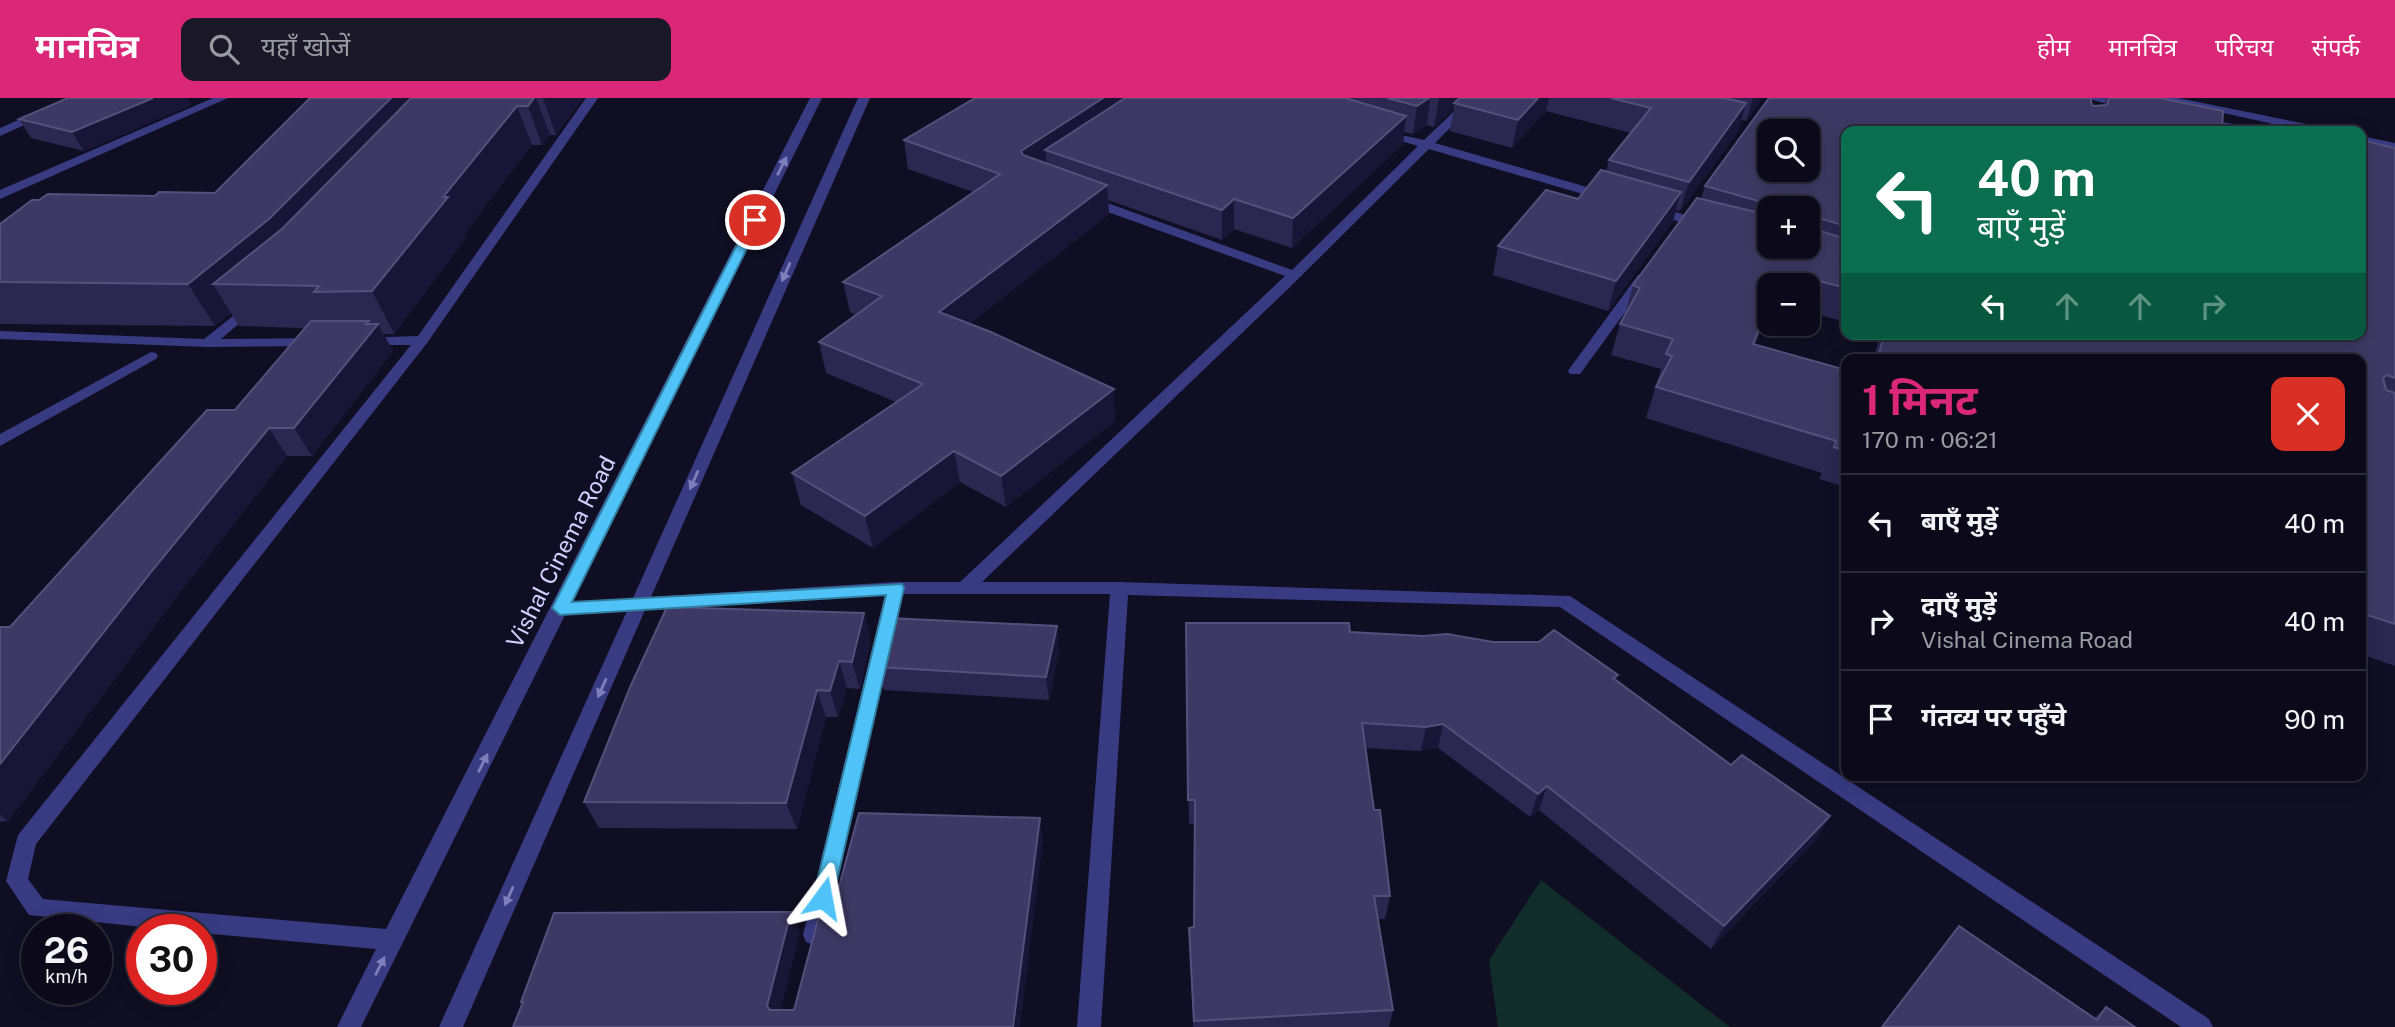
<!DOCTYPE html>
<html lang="hi">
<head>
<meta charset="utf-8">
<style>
	body { margin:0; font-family:"Public Sans","Noto Sans Devanagari",sans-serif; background:#1a1827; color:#f1f3f6; height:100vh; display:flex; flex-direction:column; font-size:26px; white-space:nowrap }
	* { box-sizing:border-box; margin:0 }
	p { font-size:23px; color:#9a9aa2 }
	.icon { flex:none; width:38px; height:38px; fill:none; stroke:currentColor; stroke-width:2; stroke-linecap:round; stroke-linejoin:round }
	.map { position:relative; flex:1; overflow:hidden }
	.sheet { position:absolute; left:1841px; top:256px; width:525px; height:427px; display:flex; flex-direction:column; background:#0c0a1a; border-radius:14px; box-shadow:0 4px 18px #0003,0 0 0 2px #2c2b39 }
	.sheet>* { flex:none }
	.guide { position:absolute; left:1841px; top:28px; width:525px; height:214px; border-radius:14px; box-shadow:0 4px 18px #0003,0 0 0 2px #2c2b39; background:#0b6e4f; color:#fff; overflow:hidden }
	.fabs { position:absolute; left:1757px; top:21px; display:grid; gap:14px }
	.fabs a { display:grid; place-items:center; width:63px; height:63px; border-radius:14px; background:#0c0a1a; box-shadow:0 4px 18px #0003,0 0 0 2px #2c2b39; font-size:35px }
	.speed { position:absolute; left:21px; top:816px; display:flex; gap:14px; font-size:35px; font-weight:700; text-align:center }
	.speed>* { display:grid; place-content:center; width:91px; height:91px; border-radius:50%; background:#0c0a1a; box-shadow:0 4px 18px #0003,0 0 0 2px #2c2b39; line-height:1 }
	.speed small { font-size:18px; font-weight:400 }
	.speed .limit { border:10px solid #d22; background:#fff; color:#111 }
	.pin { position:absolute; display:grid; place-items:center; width:60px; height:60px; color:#fff; margin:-30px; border:4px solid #fff; border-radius:50%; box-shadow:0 2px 7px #0007 }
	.me { position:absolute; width:77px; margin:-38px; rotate:13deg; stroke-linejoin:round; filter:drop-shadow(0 0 5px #0008) }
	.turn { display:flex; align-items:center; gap:24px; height:147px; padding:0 21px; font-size:32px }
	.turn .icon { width:91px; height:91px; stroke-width:2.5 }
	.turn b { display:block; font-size:49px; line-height:60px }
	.lanes { display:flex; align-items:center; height:66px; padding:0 21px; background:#0003; justify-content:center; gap:35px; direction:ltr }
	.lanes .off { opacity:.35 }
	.round { display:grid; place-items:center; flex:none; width:74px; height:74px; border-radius:14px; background:#1a1827 }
	.head { display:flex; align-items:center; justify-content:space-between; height:119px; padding:0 21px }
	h1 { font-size:42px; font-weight:700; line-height:52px; color:#db2777 }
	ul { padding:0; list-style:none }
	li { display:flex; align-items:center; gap:21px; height:98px; padding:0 21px; border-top:2px solid #2c2b39 }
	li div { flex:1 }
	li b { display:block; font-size:26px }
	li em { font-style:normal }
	header { display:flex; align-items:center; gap:42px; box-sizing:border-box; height:98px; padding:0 35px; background:#db2777; color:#fff }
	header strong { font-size:33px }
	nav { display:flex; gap:38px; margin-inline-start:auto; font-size:24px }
	.search { width:490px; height:63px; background:#1a1827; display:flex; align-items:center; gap:18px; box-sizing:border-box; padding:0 24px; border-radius:14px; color:#9a9aa2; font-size:26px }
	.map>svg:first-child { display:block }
	.green { fill:#112d29 }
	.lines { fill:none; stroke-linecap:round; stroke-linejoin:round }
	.minor { fill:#383b82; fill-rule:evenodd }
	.wall { fill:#2b2751; fill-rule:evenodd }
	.shaded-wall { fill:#191537 }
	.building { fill:#3d3964; stroke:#54507c; stroke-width:2; fill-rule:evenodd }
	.oneway { fill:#7d7eba }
	.route { fill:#4fc3f7; stroke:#337fa1; stroke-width:2 }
	.labels { text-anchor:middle; stroke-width:7; stroke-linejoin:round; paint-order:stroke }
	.street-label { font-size:23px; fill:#d1cfff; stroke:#100e23 }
</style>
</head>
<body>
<header>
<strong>मानचित्र</strong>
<div class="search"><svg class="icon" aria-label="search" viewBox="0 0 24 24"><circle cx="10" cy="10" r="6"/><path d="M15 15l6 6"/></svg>यहाँ खोजें</div>
<nav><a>होम</a><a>मानचित्र</a><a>परिचय</a><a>संपर्क</a></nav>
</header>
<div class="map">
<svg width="2395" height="929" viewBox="0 0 2395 929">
	<rect width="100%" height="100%" fill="#100e23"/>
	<!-- green -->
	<polygon class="green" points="1541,782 1730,929 1498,929 1489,862"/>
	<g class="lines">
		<!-- minor -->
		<g class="minor">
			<polygon points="69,0 84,0 0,38 0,30"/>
			<polygon points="213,0 228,0 0,101 0,92"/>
			<polygon points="586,0 598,0 427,245 36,746 28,781 43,801 386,831 810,0 822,0 572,504 633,500 858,0 870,0 651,499 896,484 960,484 1285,178 1083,105 1083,99 1091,99 1292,172 1418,48 1378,36 1378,32 1424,42 1468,0 1480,0 1435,45 1611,96 1611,102 1603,102 1429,51 1290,189 982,484 1119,484 1570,498 2209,921 2213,929 2181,929 1560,509 1128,497 1101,929 1077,929 1110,496 903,496 825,837 822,844 814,847 806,844 803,837 885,497 645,512 463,929 439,929 627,513 565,517 361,929 337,929 376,851 201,835 201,831 162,831 29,817 6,783 18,737 411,247 366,247 359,243 361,240 418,238"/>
			<polygon points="2085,0 2106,0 2133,8 2127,11"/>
			<polygon points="2156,0 2178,0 2321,29 2327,33 2305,33"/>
			<polygon points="2199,20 2251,29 2257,33 2234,33 2195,25 2193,23"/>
			<polygon points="2361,38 2395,45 2395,53 2361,45"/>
			<polygon points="1651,107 1710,124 1711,127 1705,131 1646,114 1645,111"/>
			<polygon points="1643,176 1650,180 1580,276 1570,276 1568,273 1570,270 1638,177"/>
			<polygon points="252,203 259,207 257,210 221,241 317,240 324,244 317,248 207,249 0,241 0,233 204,241"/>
			<polygon points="151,254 156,255 158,258 156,261 0,348 0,336"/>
		</g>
	</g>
	<!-- wall -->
	<g class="wall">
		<polygon points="310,0 583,0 556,37 550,37 542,47 532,47 464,136 466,140 394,236 383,236 393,253 312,358 287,358 174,502 8,723 0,724 0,529 10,529 235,312 305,230 239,228 231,215 215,228 0,226 0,126 39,102 215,95"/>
		<polygon points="975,0 1762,0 1746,23 1741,22 1738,34 1680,113 1676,112 1673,123 1608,213 1493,177 1498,148 1578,101 1606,74 1609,62 1631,35 1546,13 1512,50 1450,33 1454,10 1434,29 1427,27 1413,36 1404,34 1403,46 1292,150 1234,131 1222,142 1108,102 1109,116 969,226 1115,323 1006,409 960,384 873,450 801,407 792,375 896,304 826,275 819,244 856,217 850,214 843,184 973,94 908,71 904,42"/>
		<path d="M1769 0H2091V4L2093 8 2103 7 2107 0H2160L2223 13 2222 33H1846V224L1808 214V187H1769V213L1755 247 1846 272V389L1819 381 1822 375 1646 320 1661 271 1611 257 1620 226 1625 216 1633 187 1697 100 1701 101 1705 88ZM1769 33H1808V72H1769ZM1769 110H1808V149H1769Z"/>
		<polygon points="191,7 84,53 31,40 19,21"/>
		<polygon points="2395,50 2395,568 2361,556 2361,261 1873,261 1881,236 2361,236"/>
		<polygon points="864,515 871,542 860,591 847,590 838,619 826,619 797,731 599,730 584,704"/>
		<polygon points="1186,525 1350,534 1618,577 1616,582 1731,667 1830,718 1816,742 1711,851 1539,712 1530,719 1438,650 1421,653 1365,650 1374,712 1390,798 1385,821 1378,821 1393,912 1389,929 1193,929 1189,830 1194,829 1194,726 1189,726"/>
		<polygon points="1059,551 1049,602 884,592 878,569"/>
		<polygon points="1959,828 2094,920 2106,909 2135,929 1881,929"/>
	</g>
	<!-- shaded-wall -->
	<g class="shaded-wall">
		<polygon points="153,0 188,0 191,7 84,53 72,34"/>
		<polygon points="391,0 454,0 213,186 231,215 215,228 188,186"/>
		<polygon points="534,0 536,0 550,37 542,47 528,8"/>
		<polygon points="543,0 583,0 556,37"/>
		<polygon points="1103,0 1146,0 1045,52 1047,67 1024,82 1021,53"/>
		<polygon points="1429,0 1430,0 1427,27 1413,36 1417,8"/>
		<polygon points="1439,0 1464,0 1454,5 1454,10 1434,29"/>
		<polygon points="1538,0 1549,0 1546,13 1512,50 1518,22"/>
		<polygon points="1753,0 1762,0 1746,23"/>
		<polygon points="1746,5 1738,34 1680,113 1689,84"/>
		<polygon points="517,8 532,47 464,136 466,140 394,236 372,193 443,99"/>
		<polygon points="1406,18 1403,46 1292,150 1293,120"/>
		<polygon points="1107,87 1109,116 944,245 939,214"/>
		<polygon points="1681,94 1673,123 1608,213 1616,183"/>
		<polygon points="1234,101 1234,131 1222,142 1222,112"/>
		<polygon points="1769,209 1769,213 1742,277 1753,246"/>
		<polygon points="369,223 373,232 378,226 393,253 312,358 294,330"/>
		<polygon points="1114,291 1115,323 1006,409 1001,378"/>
		<polygon points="269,330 287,358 174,502 8,723 0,717 0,666 151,474"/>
		<polygon points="954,353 960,384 873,450 865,418"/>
		<polygon points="864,515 871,542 860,591 852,564"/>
		<polygon points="1057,528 1059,551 1049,602 1046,579"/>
		<polygon points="839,563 847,590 838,619 830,593"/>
		<polygon points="817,592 826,619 797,731 786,705"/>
		<polygon points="1443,626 1438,650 1421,653 1426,629"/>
		<polygon points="1547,688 1539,712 1530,719 1538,696"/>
		<polygon points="1830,718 1816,742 1711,851 1724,828"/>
		<polygon points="1040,720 1043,742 1020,929 1013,929"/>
		<polygon points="791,814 800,835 777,928 767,908"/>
	</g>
	<!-- building -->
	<g class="building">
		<polygon points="68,0 153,0 72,34 19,21"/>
		<polygon points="310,0 391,0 269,121 188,186 0,184 0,126 32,102 39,102 48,96 155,98 159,94 215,95"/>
		<polygon points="411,0 534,0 528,8 517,8 443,99 448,99 372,193 314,194 319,188 213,186 283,130"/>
		<polygon points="975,0 1103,0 1021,53 1023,57 1107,87 939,214 991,234 1114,291 1001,378 954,353 865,418 792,375 923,286 819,244 882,198 843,184 1000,76 904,42"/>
		<polygon points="1125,0 1345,0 1406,18 1293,120 1234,101 1222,112 1045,52"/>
		<polygon points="1387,0 1429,0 1417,8"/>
		<polygon points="1460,0 1538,0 1518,22 1454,5"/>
		<polygon points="1611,0 1724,0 1746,5 1689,84 1609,62 1651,10"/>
		<path d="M1769 0H2091V4L2093 8 2107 7 2109 0H2160L2223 13 2222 33H1846V128L1808 117V110H1781L1780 109 1705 88ZM1769 33H1808V72H1769Z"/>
		<polygon points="2308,30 2322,33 2308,33"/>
		<polygon points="2361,42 2395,50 2395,280 2387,277 2383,280 2386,292 2395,295 2395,526 2361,515 2361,261 1877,261 1885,236 2361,236"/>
		<polygon points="1601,72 1681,94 1616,183 1498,148 1546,92 1578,101"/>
		<polygon points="1697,100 1769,117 1769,149 1808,149 1808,129 1846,141 1846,190 1784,174 1779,187 1769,187 1769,209 1753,246 1846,272 1846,353 1834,349 1836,343 1656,289 1672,258 1666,256 1673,241 1620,226 1640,190 1633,187"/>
		<polygon points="311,223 369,223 366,226 378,226 294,330 269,330 151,474 0,666 0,529 10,529 207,312 235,312"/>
		<polygon points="667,509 864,515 852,564 839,563 830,593 817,592 786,705 584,704 631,587"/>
		<polygon points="889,520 1057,528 1046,579 878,569"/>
		<polygon points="1186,525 1349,525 1350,534 1423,538 1447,536 1493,544 1539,544 1554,532 1618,577 1613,580 1731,667 1742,657 1830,718 1724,828 1547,688 1538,696 1443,626 1426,629 1362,625 1374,712 1380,712 1390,798 1374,798 1393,912 1194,923 1189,830 1194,829 1195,702 1188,702"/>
		<polygon points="859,715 1040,720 1013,929 513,929 523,904 521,904 554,815 791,814 767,908 770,912 794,912 820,814 832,814"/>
		<polygon points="1959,828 2097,922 2106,909 2135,929 1882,929"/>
	</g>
	<!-- one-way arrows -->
	<defs><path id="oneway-solid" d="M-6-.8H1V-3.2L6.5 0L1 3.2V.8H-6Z" transform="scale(1.75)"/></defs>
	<g class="oneway">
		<use href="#oneway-solid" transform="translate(782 68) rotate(-63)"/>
		<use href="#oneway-solid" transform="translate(786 174) rotate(114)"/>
		<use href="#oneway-solid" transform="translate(694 382) rotate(114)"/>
		<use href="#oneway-solid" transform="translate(602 590) rotate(114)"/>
		<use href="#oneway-solid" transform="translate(483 665) rotate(-63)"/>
		<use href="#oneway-solid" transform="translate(509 798) rotate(114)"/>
		<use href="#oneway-solid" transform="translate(380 868) rotate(-63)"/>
	</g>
	<!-- route -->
	<polygon class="route" points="751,119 761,122 572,504 902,486 904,490 833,800 830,806 823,809 816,806 813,800 886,497 560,517 552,510"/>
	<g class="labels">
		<!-- street labels -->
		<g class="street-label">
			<text transform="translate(561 454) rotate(-63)" y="8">Vishal Cinema Road</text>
		</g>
	</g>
</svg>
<div class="fabs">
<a><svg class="icon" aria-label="search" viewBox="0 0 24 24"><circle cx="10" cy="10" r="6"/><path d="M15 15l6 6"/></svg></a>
<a>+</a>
<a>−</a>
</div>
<div class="speed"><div>26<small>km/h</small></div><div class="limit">30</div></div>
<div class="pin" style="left:755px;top:122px;background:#d93025"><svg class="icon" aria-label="arrive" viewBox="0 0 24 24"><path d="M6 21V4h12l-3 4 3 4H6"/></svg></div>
<svg class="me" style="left:823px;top:800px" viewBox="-20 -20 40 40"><path d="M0-17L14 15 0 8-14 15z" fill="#4fc3f7" stroke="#fff" stroke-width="4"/></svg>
<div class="guide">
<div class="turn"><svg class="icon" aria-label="left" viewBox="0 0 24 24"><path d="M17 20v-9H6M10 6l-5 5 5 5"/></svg><div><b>40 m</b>बाएँ मुड़ें</div></div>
<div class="lanes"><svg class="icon" aria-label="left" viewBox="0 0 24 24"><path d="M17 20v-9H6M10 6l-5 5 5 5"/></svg><svg class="icon off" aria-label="ahead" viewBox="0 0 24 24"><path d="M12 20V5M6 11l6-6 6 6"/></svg><svg class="icon off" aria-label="ahead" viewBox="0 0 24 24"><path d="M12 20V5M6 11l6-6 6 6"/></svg><svg class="icon off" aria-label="right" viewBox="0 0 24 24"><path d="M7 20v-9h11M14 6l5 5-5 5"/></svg></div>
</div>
<section class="sheet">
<div class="head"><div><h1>1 मिनट</h1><p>170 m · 06:21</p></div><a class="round" style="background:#d93025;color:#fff"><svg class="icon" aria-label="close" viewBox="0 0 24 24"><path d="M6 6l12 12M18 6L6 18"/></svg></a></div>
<ul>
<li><svg class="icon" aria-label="left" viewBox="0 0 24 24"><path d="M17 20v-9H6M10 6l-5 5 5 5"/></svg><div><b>बाएँ मुड़ें</b></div><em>40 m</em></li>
<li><svg class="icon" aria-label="right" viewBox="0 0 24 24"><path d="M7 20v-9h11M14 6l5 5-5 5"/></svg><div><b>दाएँ मुड़ें</b><p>Vishal Cinema Road</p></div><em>40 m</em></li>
<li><svg class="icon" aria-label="arrive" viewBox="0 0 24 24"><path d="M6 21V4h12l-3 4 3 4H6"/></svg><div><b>गंतव्य पर पहुँचे</b></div><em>90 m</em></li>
</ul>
</section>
</div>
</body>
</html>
